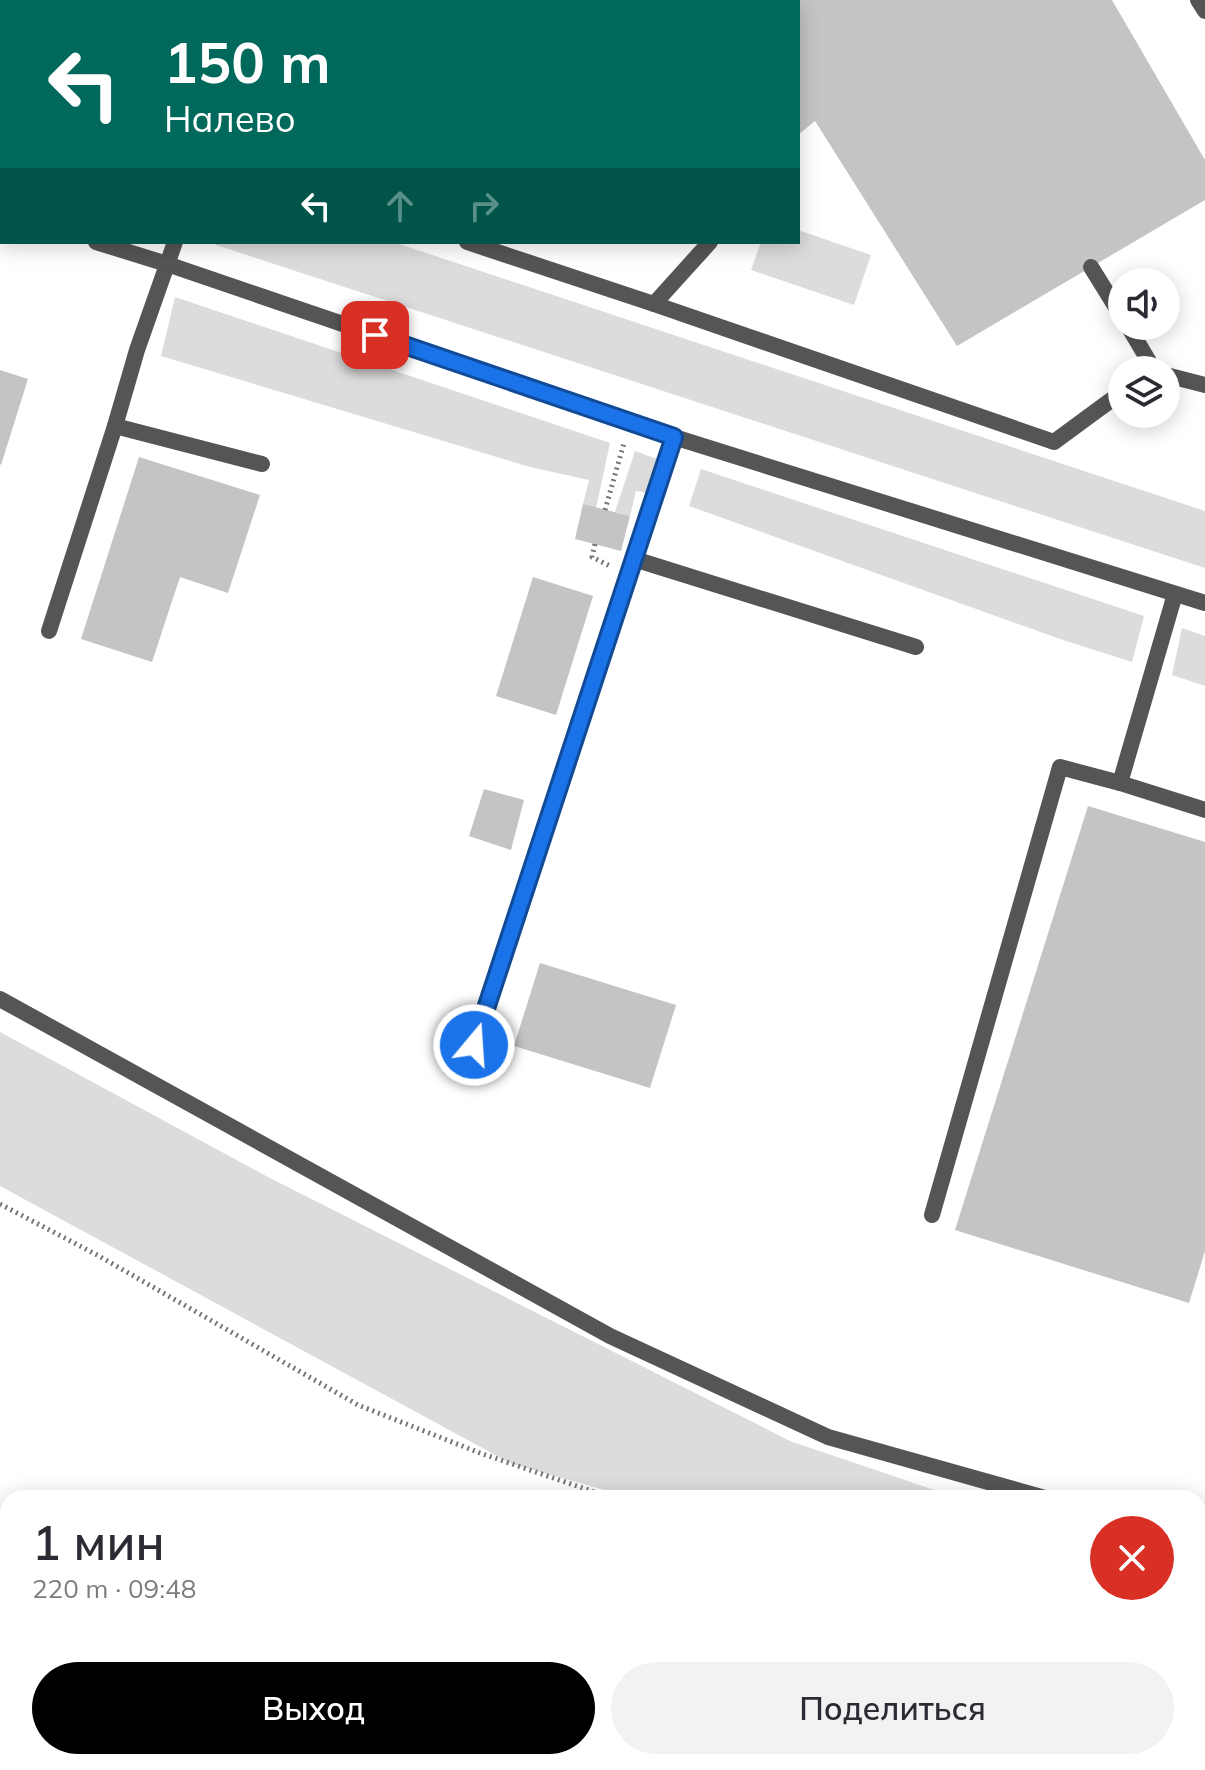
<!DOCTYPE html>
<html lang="ru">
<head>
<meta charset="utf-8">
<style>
	body { margin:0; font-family:Mulish,sans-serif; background:#f2f2f3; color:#2b2b33; height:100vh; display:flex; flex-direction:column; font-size:30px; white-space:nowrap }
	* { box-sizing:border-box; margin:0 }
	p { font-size:26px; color:#7c7c81 }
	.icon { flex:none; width:44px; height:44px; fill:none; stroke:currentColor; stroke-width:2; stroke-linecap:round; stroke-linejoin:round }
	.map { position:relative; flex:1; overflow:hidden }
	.sheet { position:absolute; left:0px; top:1490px; width:1206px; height:280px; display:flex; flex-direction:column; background:#fff; border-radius:24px 24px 0 0; box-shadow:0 4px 20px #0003 }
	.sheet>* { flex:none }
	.guide { position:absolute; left:0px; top:0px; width:800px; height:244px; box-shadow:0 4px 20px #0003; background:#00695c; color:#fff; overflow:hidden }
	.fabs { position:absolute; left:1108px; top:268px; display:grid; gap:16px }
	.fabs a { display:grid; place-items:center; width:72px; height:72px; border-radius:50%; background:#fff; box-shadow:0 4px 20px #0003; font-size:40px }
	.pin { position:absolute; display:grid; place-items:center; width:68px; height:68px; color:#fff; margin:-34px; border-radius:16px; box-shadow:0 4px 12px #0006 }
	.me { position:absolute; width:88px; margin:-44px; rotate:18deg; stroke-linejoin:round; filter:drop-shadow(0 0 6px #0008) }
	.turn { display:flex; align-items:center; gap:28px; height:168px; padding:0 32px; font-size:36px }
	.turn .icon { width:104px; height:104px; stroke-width:2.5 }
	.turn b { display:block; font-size:56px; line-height:68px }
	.lanes { display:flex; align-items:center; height:76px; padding:0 32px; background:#0003; justify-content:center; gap:40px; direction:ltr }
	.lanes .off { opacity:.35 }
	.round { display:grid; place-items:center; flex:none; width:84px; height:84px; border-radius:42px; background:#f2f2f3 }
	.summary { display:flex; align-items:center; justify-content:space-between; height:136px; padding:0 32px }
	h1 { font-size:48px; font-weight:600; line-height:60px }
	.button { display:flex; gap:16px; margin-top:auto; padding:16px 32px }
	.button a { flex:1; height:92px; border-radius:48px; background:#000; color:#fff; font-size:32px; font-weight:600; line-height:92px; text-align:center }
	.button a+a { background:#f2f2f3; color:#2b2b33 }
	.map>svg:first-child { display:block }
	.green { fill:#dcdcdc }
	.building { fill:#c4c4c4 }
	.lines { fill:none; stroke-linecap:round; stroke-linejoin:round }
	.path { stroke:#777; stroke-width:5; stroke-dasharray:2 4; stroke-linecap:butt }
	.lane { stroke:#555; stroke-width:16 }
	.route-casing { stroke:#114b97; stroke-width:20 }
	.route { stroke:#1a73e8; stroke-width:14 }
</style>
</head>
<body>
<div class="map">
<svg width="1205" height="1770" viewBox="0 0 1205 1770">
	<rect width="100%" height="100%" fill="#fff"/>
	<!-- green -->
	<g class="green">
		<polygon points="798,230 871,255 854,305 751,270 761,242 798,242"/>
		<polygon points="214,242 393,242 1205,511 1205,568 216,245"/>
		<polygon points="175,297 610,443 596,508 583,504 589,480 530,467 161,356"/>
		<polygon points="635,451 657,459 647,493 636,491 630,516 615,512"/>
		<polygon points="701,469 1144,616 1132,662 1063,640 689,506"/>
		<polygon points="1182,628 1205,636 1205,686 1172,675"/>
		<polygon points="0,1032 268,1177 790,1441 958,1498 633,1498 512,1464 0,1186"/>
		<polygon points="1198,1581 1205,1583 1205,1674 1198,1671"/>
	</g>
	<!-- building -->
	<g class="building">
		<polygon points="798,0 1112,0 1205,160 1205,200 957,346 815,121 798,135"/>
		<polygon points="0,370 28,379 1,465 0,464"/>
		<polygon points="139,457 260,495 228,593 180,577 152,662 81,639"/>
		<polygon points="583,504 630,516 621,551 575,539"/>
		<polygon points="533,577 593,596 556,715 496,696"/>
		<polygon points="484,789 524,800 511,850 469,836"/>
		<polygon points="1088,806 1205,842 1205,1251 1189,1303 955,1230"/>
		<polygon points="540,963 676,1005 650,1088 514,1046"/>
		<polygon points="0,1553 8,1556 8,1694 0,1691"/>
	</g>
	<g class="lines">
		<!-- path -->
		<g class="path">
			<polyline points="605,510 624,443"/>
			<polyline points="595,544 592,557 610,566"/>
			<polyline points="0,1204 99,1256 358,1405 480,1453 612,1498"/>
			<polyline points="1198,1681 1205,1684"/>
		</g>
		<!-- lane -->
		<g class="lane">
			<polyline points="49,0 50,2"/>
			<polyline points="369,0 370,2"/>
			<polyline points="562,0 563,2"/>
			<polyline points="1198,0 1205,11"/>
			<polyline points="135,2 138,0"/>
			<polyline points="273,2 276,0"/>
			<polyline points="0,212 2,213"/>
			<polyline points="96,242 167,264 674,437 1205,603"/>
			<polyline points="467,242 654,304 1054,442 1122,392"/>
			<polyline points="1091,267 1122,317"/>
			<polyline points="654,304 710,242"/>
			<polyline points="1128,326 1154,370"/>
			<polyline points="1166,375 1205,385"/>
			<polyline points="115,426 262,464"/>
			<polyline points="634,559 916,647"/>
			<polyline points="49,631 115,426 137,350 175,242"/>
			<polyline points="1120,783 1175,594"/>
			<polyline points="0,999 610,1336 828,1437 1045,1498"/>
			<polyline points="474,1045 674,437"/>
			<polyline points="932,1215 1060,767 1120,783 1205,810"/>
			<polyline points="1198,1541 1205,1543"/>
		</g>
	</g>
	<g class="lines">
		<defs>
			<polyline id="route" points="375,335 674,437 474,1045"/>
		</defs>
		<!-- route casing -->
		<use href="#route" class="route-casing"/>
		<!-- route -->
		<use href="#route" class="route"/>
	</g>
</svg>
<div class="fabs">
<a><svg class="icon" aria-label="sound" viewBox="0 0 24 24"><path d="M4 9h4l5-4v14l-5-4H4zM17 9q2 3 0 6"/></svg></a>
<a><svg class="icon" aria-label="layers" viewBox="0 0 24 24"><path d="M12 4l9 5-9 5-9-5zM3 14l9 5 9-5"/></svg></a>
</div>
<div class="pin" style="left:375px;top:335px;background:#d93025"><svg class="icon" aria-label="arrive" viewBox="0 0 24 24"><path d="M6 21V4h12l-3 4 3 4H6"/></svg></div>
<svg class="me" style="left:474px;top:1045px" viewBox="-20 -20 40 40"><circle r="17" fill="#1a73e8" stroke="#fff" stroke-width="3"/><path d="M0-11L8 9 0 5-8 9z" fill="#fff"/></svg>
<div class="guide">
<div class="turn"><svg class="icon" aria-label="left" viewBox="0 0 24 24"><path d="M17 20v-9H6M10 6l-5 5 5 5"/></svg><div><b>150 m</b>Налево</div></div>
<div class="lanes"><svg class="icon" aria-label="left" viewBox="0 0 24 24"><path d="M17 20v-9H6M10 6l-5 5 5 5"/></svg><svg class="icon off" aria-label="ahead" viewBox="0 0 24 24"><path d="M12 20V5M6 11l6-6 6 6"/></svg><svg class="icon off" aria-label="right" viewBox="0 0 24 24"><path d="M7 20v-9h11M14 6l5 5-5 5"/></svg></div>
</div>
<section class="sheet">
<div class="summary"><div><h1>1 мин</h1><p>220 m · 09:48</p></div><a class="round" style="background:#d93025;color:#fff"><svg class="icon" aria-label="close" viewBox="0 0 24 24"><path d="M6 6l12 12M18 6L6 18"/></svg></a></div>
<div class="button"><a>Выход</a><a>Поделиться</a></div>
</section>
</div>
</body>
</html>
